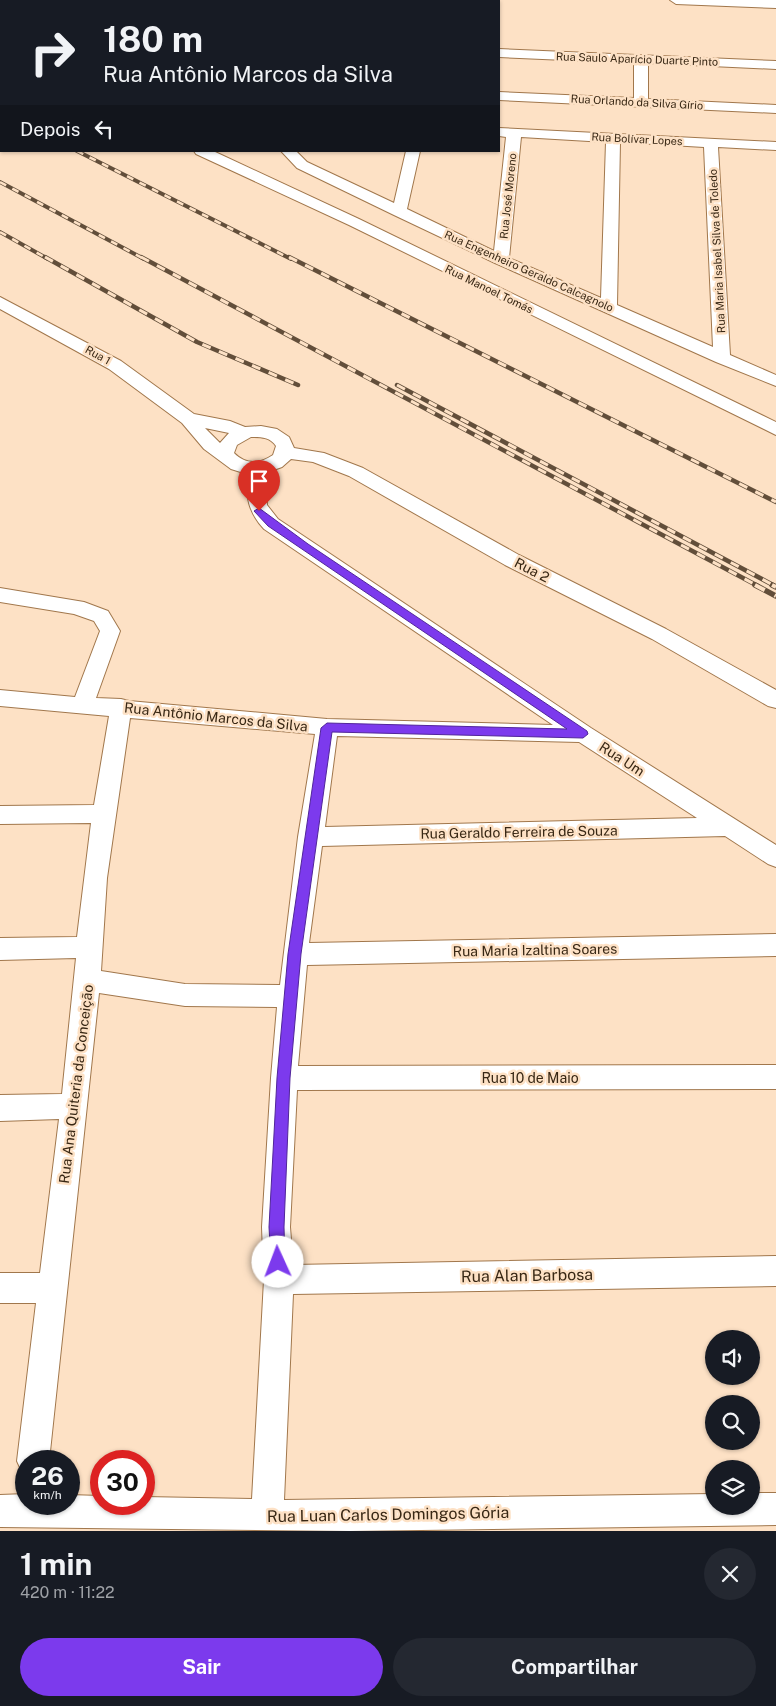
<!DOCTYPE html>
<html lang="pt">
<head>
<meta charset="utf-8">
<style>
	body { margin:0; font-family:"Public Sans",sans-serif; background:#242831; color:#f1f3f6; height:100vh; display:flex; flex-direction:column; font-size:19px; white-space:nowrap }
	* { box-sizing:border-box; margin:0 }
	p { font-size:16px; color:#9ea1a6 }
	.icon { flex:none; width:28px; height:28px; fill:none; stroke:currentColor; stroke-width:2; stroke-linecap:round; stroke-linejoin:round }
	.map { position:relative; height:1531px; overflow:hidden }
	.drawer { display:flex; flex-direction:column; background:#171b24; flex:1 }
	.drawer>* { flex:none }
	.top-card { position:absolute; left:0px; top:0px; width:500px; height:152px; box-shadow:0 1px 4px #0004; background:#171b24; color:#f1f3f6; overflow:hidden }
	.controls { position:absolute; left:705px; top:1330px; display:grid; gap:10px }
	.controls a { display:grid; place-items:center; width:55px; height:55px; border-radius:50%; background:#171b24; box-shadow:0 1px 4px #0004; font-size:25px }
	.speed { position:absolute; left:15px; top:1450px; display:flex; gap:10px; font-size:25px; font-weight:700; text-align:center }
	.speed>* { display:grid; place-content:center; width:65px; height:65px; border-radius:50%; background:#171b24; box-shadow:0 1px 4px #0004; line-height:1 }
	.speed small { font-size:12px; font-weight:400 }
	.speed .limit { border:8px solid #d22; background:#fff; color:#111 }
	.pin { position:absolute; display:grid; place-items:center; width:42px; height:42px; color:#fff; margin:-51px -21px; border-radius:50% 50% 50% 0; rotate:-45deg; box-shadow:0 0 5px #0007 }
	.pin .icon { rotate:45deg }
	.me { position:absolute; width:55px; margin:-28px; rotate:358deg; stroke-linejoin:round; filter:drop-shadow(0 0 4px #0008) }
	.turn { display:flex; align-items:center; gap:18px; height:105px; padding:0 20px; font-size:22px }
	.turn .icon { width:65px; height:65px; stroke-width:2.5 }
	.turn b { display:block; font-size:35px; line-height:42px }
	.then { display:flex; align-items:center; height:48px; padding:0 20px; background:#0003; gap:10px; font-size:19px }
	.round { display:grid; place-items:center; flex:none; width:52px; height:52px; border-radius:26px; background:#242831 }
	.headline { display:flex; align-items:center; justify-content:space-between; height:85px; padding:0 20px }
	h1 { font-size:30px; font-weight:700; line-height:38px }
	.cta { display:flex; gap:10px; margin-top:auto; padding:10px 20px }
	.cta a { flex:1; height:58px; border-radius:30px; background:#7c3aed; color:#fff; font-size:20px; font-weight:700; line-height:58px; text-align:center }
	.cta a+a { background:#242831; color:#f1f3f6 }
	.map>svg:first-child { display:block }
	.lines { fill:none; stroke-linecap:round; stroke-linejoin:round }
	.minor-casing { stroke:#a1774c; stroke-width:2 }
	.minor { fill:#fff; fill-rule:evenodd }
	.rail-far2-casing { stroke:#624e3a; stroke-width:4 }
	.rail-far1-casing { stroke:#624e3a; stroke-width:4.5 }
	.rail-casing { stroke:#624e3a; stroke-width:5.5 }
	.rail-far2 { stroke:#fde1c5; stroke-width:2.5; stroke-dasharray:7; stroke-linecap:butt }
	.rail-far1 { stroke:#fde1c5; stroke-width:3; stroke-dasharray:9; stroke-linecap:butt }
	.rail { stroke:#fde1c5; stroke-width:4; stroke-dasharray:11; stroke-linecap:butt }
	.route { fill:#7c3aed; stroke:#51269a }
	.labels { text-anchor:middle; stroke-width:5; stroke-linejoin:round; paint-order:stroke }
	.far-street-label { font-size:11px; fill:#382714; stroke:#fde1c5 }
	.street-label { font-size:14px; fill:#382714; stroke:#fde1c5 }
	.near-street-label { font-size:16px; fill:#382714; stroke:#fde1c5 }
</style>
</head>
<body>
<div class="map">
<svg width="776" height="1531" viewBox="0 0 776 1531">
	<rect width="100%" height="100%" fill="#fde1c5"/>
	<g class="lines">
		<defs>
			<g id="minor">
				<rect x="392" y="0" width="12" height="1"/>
				<polygon points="670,0 776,0 776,8 676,4"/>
				<rect x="0" y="27" width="1" height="8"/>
				<polygon points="499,49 776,61 776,69 648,63 648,99 776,105 776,113 499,100 499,92 634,98 634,63 499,57"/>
				<rect x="0" y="51" width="1" height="9"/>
				<path d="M499 128 776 142V150L718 147 730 355 776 375V386L716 362 495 263 394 215 297 168 281 151H296L307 162 394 203 406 151H420L407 209 494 251 506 137 499 136ZM521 137 606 142 601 298 509 258ZM620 142 704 147 713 347 617 305Z"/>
				<polygon points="194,151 213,151 359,219 776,422 776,435 349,225 196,154"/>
				<path d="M0 297 121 361 194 414 230 421 245 427 261 426 277 429 289 437 294 448 324 453 363 468 519 555 666 629 776 690V708L768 706 652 639 505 565 349 476 313 462 291 459 282 467 265 473 267 505 278 519 591 728 776 845V867L768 864 725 836 322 846 309 943 776 934V956L307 965 298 1066 776 1065V1089L297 1090 290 1227 293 1265 776 1256V1286L293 1294 284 1500 714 1494V1506H751V1493H776V1525L350 1531 0 1527V1495L26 1494V1504H69V1495L101 1496V1504H144V1497L252 1499 264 1280 262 1227 271 1078 277 1007 185 1006 99 993 49 1461H26V1474L22 1472 17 1461 36 1303H0V1273H40L59 1119 0 1121V1095L62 1094 76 958 0 960V938L77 937 91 823 0 824V806L94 805 109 716 0 706V690L75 697 100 631 94 621 74 614 0 602V588L84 602 108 611 120 631 96 698 121 699 129 701 327 719 553 725 264 529C248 512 246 496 247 474L231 469 204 449 182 423 109 369 0 309ZM205 428 229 433 220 443ZM251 437C261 437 270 437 276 446L273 455C260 464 246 465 234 453L237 445ZM130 718 315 734 298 837 280 985 185 984 101 971 107 878ZM337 736 579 742 697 818 325 827Z"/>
			</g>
		</defs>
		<!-- minor casing -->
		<use href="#minor" class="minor-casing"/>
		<!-- minor -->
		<use href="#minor" class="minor"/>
		<defs>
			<g id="rail-far2">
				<polyline points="77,151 291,259"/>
				<polyline points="0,182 144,259"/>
				<polyline points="0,232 48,259"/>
			</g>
			<g id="rail-far1">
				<polyline points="45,257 197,342 298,385"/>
				<polyline points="141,257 758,586"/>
				<polyline points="289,257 776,502"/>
				<polyline points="397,385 775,586"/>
			</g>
			<g id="rail">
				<polyline points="755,585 776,596"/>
				<polyline points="772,585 776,587"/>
			</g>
		</defs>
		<!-- rail-far2 casing -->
		<use href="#rail-far2" class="rail-far2-casing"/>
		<!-- rail-far1 casing -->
		<use href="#rail-far1" class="rail-far1-casing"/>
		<!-- rail casing -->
		<use href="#rail" class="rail-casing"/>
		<!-- rail-far2 -->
		<use href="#rail-far2" class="rail-far2"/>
		<!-- rail-far1 -->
		<use href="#rail-far1" class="rail-far1"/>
		<!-- rail -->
		<use href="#rail" class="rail"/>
	</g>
	<!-- route -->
	<polygon class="route" points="259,508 308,544 587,731 588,734 583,738 332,732 301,954 290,1078 284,1227 285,1262 283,1267 278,1270 273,1267 271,1262 269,1227 277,1078 288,954 321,728 327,723 567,729 268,526 254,511"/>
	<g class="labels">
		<!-- far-street labels -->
		<g class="far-street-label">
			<text transform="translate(637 59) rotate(2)" y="4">Rua Saulo Aparício Duarte Pinto</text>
			<text transform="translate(637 102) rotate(3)" y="4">Rua Orlando da Silva Gírio</text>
			<text transform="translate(637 139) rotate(3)" y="4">Rua Bolívar Lopes</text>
			<text transform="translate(508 196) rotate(-84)" y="4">Rua José Moreno</text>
			<text transform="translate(717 251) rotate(-93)" y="4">Rua Maria Isabel Silva de Toledo</text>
			<text transform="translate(529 271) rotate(24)" y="4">Rua Engenheiro Geraldo Calcagnolo</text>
			<text transform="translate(489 289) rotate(26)" y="4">Rua Manoel Tomás</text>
			<text transform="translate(98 355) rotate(29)" y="4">Rua 1</text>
		</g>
		<!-- street labels -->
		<g class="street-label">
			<text transform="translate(532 570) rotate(27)" y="5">Rua 2</text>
			<text transform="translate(216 717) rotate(6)" y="5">Rua Antônio Marcos da Silva</text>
			<text transform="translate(622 759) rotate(33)" y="5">Rua Um</text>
			<text transform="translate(519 832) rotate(-1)" y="5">Rua Geraldo Ferreira de Souza</text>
			<text transform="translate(535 950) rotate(-1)" y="5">Rua Maria Izaltina Soares</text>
			<text x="530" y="1083">Rua 10 de Maio</text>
			<text transform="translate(76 1084) rotate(-83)" y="5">Rua Ana Quiteria da Conceição</text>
		</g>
		<!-- near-street labels -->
		<g class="near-street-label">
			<text transform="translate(527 1275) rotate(-1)" y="6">Rua Alan Barbosa</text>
			<text transform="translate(388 1514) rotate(-1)" y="6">Rua Luan Carlos Domingos Gória</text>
		</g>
	</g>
</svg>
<div class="controls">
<a><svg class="icon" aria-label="sound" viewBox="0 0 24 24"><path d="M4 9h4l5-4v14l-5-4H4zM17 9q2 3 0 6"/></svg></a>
<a><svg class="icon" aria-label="search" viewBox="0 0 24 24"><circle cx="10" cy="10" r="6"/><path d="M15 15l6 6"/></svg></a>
<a><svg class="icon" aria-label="layers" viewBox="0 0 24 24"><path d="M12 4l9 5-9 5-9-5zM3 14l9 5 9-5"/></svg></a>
</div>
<div class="speed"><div>26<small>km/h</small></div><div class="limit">30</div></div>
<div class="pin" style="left:259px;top:511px;background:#d93025"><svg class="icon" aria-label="arrive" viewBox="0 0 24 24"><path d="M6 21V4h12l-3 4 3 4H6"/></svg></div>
<svg class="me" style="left:278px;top:1262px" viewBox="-20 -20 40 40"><circle r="19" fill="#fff"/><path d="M0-13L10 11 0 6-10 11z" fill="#7c3aed"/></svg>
<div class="top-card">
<div class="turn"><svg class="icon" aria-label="right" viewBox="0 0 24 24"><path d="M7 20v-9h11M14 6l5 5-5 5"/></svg><div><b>180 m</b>Rua Antônio Marcos da Silva</div></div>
<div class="then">Depois<svg class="icon" aria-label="left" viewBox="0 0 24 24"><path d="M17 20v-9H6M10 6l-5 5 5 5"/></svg></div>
</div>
</div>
<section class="drawer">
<div class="headline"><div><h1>1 min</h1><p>420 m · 11:22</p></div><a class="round"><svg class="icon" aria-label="close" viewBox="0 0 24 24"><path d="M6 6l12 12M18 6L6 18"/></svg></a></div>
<div class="cta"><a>Sair</a><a>Compartilhar</a></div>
</section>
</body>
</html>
